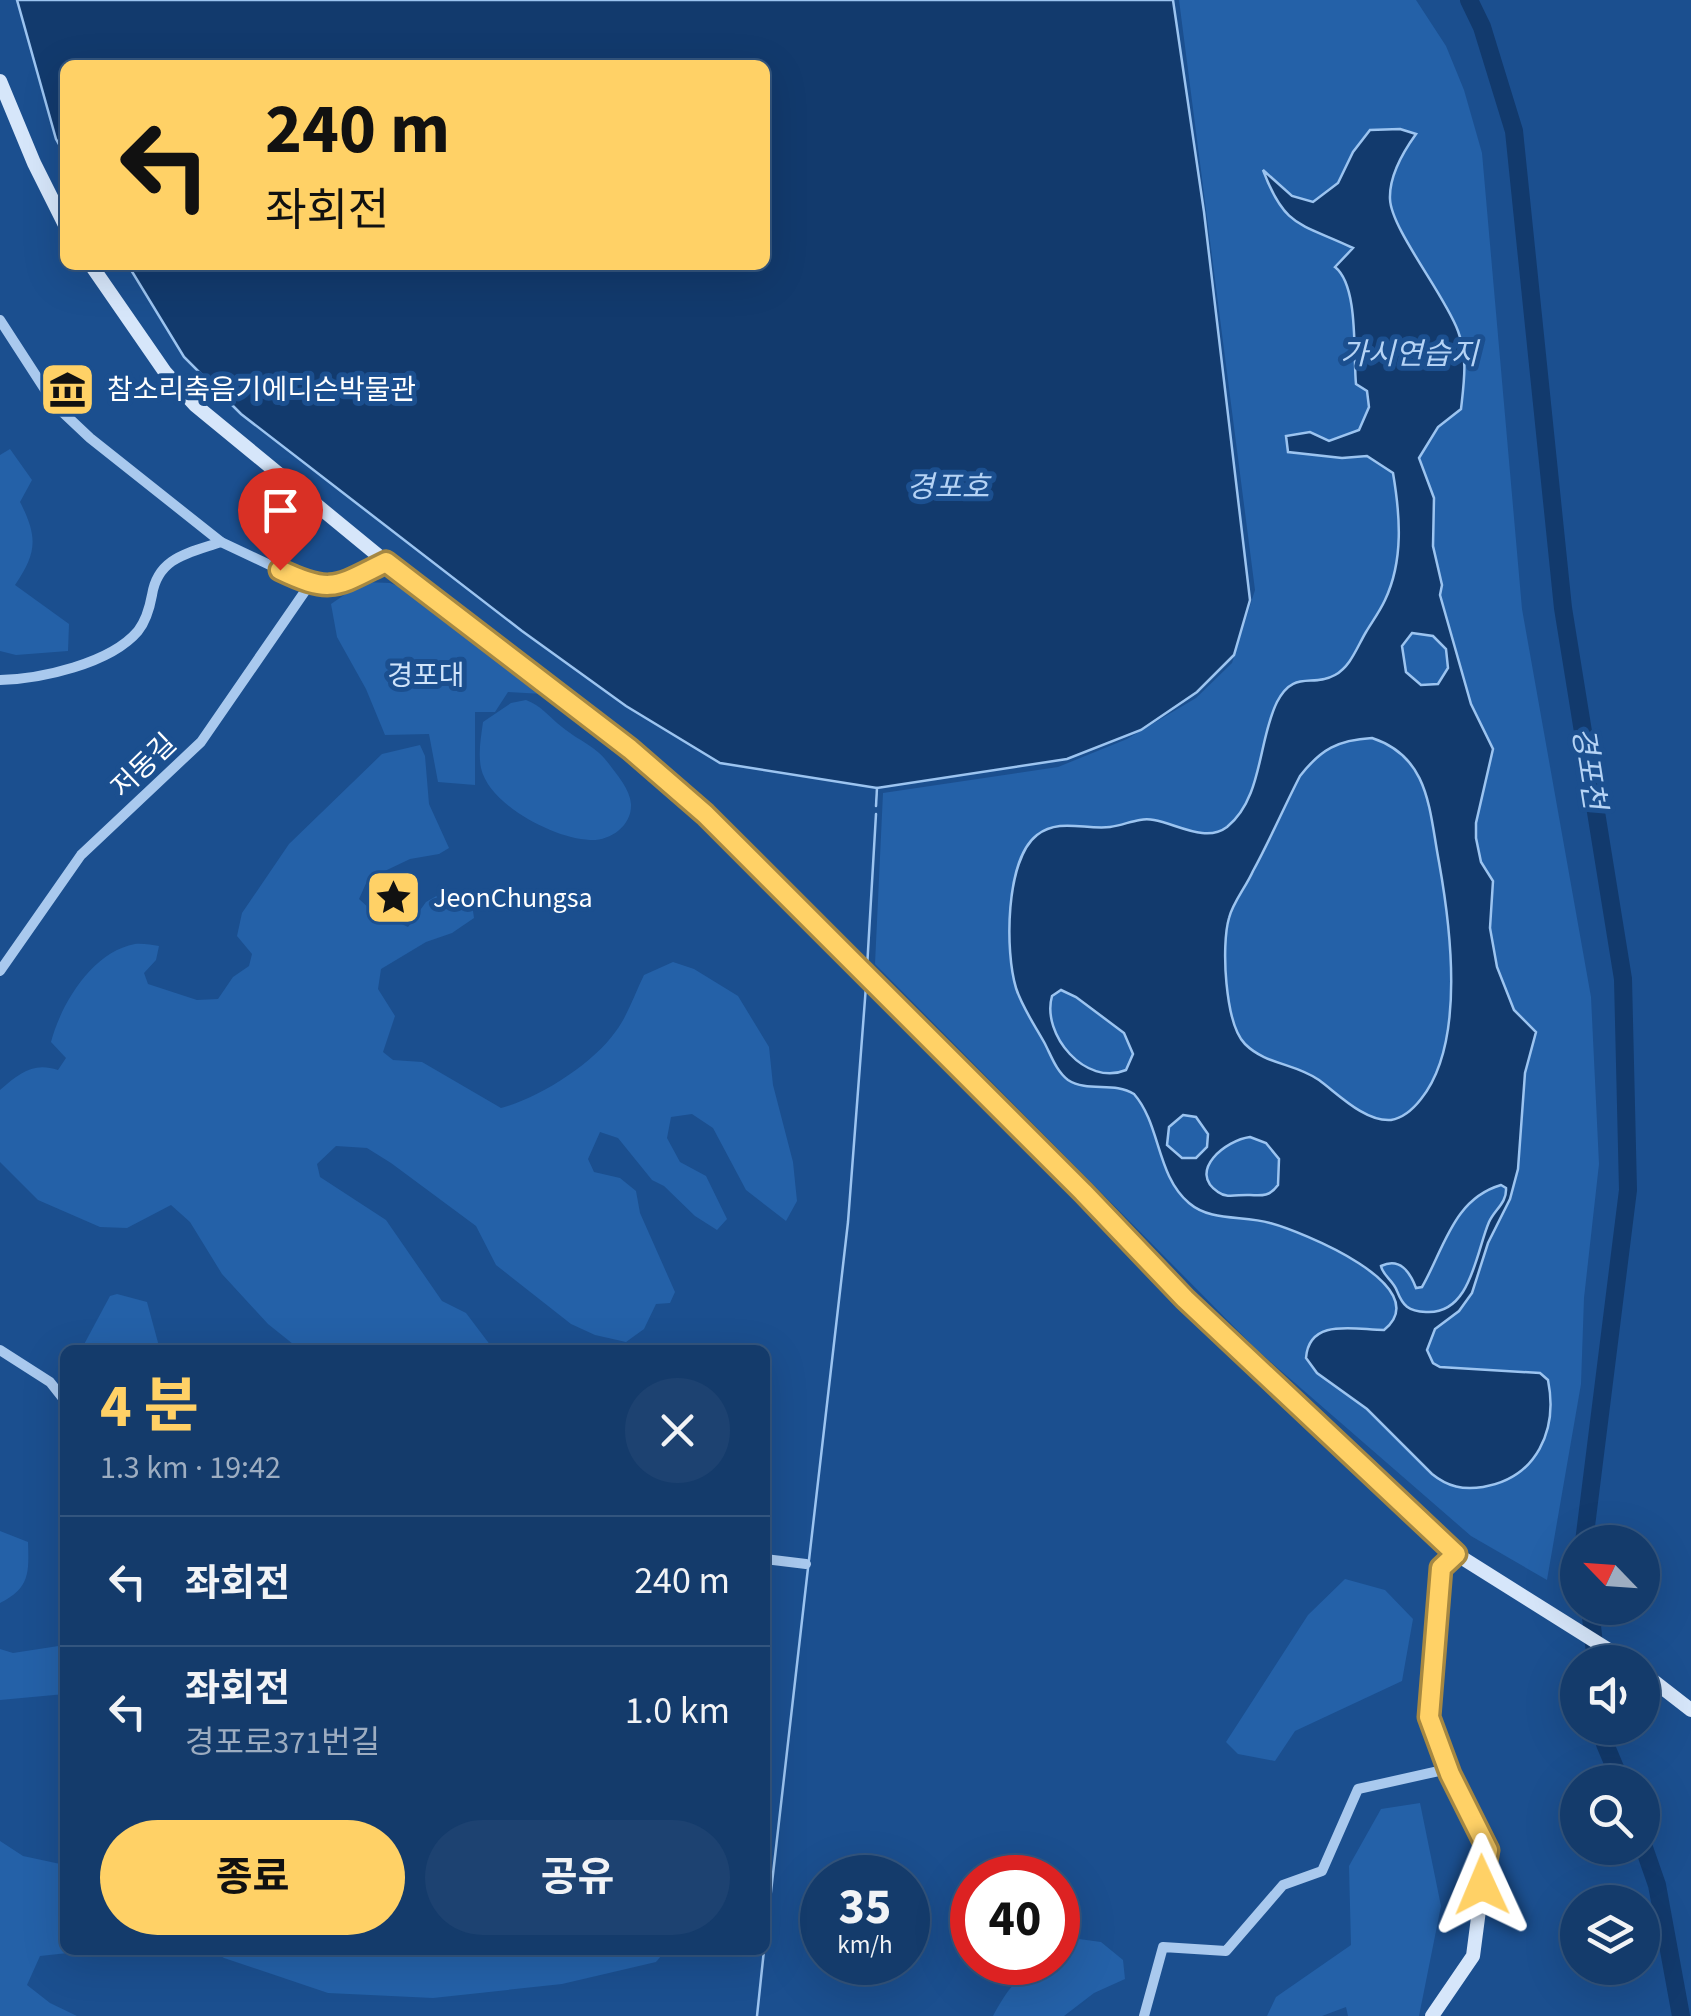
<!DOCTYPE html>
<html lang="ko">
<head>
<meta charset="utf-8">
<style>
	body { margin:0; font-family:"Source Sans 3","Noto Sans KR",sans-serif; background:#1d4271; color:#f1f3f6; height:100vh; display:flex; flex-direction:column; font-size:38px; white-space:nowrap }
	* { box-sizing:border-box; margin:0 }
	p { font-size:32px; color:#9dadc1 }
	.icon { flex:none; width:55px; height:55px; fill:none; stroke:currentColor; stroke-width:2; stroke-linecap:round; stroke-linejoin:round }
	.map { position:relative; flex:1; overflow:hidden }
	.side { position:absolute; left:60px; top:1345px; width:710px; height:610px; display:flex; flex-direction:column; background:#143b6b; border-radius:15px; box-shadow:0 10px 40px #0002,0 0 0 2px #33557e }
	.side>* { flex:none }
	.top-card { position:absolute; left:60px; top:60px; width:710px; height:210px; border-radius:15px; box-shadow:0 10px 40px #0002,0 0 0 2px #33557e; background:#ffd166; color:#111; overflow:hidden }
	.needle { width:65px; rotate:295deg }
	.fabs { position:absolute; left:1560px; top:1525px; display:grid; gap:20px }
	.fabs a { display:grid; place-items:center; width:100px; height:100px; border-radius:50%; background:#143b6b; box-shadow:0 10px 40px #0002,0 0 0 2px #33557e; font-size:50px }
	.speed { position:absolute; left:800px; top:1855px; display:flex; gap:20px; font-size:50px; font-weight:700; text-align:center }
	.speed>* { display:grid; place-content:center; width:130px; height:130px; border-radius:50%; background:#143b6b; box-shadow:0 10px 40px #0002,0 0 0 2px #33557e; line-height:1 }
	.speed small { font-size:25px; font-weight:400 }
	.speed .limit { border:15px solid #d22; background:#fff; color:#111 }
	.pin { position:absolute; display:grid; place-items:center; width:85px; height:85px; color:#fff; margin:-102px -42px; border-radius:50% 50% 50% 0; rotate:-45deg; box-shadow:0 0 10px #0007 }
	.pin .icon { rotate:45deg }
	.me { position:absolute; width:110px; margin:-55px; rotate:359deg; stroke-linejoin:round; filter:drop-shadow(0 0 8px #0008) }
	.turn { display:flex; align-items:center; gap:35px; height:210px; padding:0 40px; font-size:45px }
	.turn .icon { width:130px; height:130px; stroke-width:2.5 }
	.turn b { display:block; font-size:70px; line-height:85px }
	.round { display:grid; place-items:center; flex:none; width:105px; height:105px; border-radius:52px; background:#1d4271 }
	.headline { display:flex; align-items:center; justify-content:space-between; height:170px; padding:0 40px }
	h1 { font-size:60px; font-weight:700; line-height:75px; color:#ffd166 }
	.action { display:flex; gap:20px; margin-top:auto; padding:20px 40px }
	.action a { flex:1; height:115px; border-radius:60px; background:#ffd166; color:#111; font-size:40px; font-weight:700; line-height:115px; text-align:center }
	.action a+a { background:#1d4271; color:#f1f3f6 }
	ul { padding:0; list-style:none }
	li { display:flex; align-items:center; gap:30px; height:130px; padding:0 40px; border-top:2px solid #33557e }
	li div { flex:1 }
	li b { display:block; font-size:38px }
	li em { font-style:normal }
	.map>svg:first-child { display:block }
	.green { fill:#2461a8 }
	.water { fill:#123a6d; stroke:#9cc4f0; stroke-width:2.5; fill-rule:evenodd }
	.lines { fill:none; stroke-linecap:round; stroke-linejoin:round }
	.stream { stroke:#9cc4f0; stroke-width:2.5 }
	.river { stroke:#123a6d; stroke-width:18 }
	.street { stroke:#a9c9ee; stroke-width:10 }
	.secondary { stroke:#d6e6fa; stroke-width:14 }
	.route-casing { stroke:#a68842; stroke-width:25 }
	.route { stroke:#ffd166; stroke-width:18 }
	.labels { text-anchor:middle; stroke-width:10; stroke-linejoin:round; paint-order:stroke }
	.poi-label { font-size:28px; fill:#fff; stroke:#1b4f8f; text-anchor:start }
	.park-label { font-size:28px; fill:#cfe3fa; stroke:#1b4f8f }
	.street-label { font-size:28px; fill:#fff; stroke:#1b4f8f }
	.water-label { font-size:30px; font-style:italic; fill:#b5d3f5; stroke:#1b4f8f }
</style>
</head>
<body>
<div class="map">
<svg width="1691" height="2016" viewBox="0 0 1691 2016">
	<rect width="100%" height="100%" fill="#1b4f8f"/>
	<!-- green -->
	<g class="green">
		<polygon points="1179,0 1416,0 1446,46 1464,90 1482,153 1522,609 1591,997 1599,1164 1584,1298 1581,1384 1547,1580 1471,1536 1256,1349 875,964 883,793 1058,767 1127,739 1196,698 1232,663 1255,590"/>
		<path d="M10 449 32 480 20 502C38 537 37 553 15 585L69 624 68 651 16 655 0 651V455Z"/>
		<polygon points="363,582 390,583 416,593 543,694 508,692 495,712 475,712 475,785 438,782 429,734 385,735 366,689 337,637 331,604"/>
		<path d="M526 700C542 706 548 716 562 727 579 741 596 746 609 764 617 775 630 789 631 804 632 826 610 841 590 840 555 839 489 805 481 768 478 753 481 737 483 722L511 703Z"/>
		<path d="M420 745 425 756 429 804 449 848 439 854 410 859 368 879 359 899 370 909 408 927 426 902 440 894 472 904 474 918 452 933 426 942 381 969 378 989 395 1016 383 1052 393 1060 422 1062 501 1108C539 1098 593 1064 616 1031 628 1015 635 993 644 975L673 962 694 969 738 996 769 1047 773 1085 793 1162 797 1201 786 1221 746 1190 713 1128 692 1114 671 1117 667 1138 680 1162 706 1176 727 1219 717 1230 695 1216 664 1186 652 1180 618 1138 600 1132 588 1159 594 1172 620 1178 636 1191 640 1213 675 1292 670 1303 656 1304 644 1329 626 1342 595 1335 571 1324 496 1265 476 1226 391 1163 367 1148 336 1146 317 1164 320 1177 386 1220 442 1301 466 1313 494 1350H394L349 1345 328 1350 298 1348 268 1324 222 1274 190 1222 171 1205 127 1228 100 1227 38 1200 0 1162V1090C20 1073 33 1062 58 1070L66 1058 51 1042C61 1004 92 952 135 944 142 943 152 945 159 946L156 960 144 973 148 984 197 1000 218 999 233 977 249 966 252 954 237 936 242 913 289 844 382 754Z"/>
		<polygon points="117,1294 147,1302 160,1350 81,1350 110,1296"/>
		<path d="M0 1531 28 1542C29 1573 30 1588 0 1603Z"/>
		<polygon points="1345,1579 1385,1590 1413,1619 1402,1681 1295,1731 1275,1761 1238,1754 1226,1742 1308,1615"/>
		<polygon points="65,1645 65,1694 0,1700 0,1649 13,1653"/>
		<polygon points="1420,1803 1441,1906 1419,2016 1348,2016 1346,2007 1322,2016 1267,2016 1276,1997 1351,1945 1349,1866 1381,1809"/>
		<polygon points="0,1841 23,1856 65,1865 65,1950 96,1950 40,1956 27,1985 50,2003 77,2016 0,2016"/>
		<path d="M1079 1939 1101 1942 1123 1960 1125 1979 1094 1993 1064 2016H993C1007 1990 1025 1962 1058 1962V1953Z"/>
		<polygon points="212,1950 666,1950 656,1962 562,1984 433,1998 328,1993 224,1958"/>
	</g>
	<!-- water -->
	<g class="water">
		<polygon points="17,0 1173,0 1204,212 1250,600 1234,655 1197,692 1141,730 1067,759 877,788 720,763 626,706 522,631 241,414 184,357 128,265 765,265 765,65 65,65 65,155 56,139"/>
		<path d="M1400 129 1416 134C1403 152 1389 176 1390 199 1391 229 1445 295 1458 331 1468 357 1464 382 1461 409L1438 427 1419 458 1434 498 1433 546 1442 585 1440 595 1471 704 1493 749 1476 823V838L1481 862 1493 881 1490 928 1497 967 1514 1010 1536 1032 1525 1073 1518 1169 1510 1199 1488 1243 1472 1293 1459 1311 1435 1329 1427 1350 1433 1363 1440 1367 1540 1373 1548 1380C1558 1430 1537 1478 1483 1487 1463 1490 1448 1487 1432 1474L1367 1409 1317 1373 1306 1358C1309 1317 1356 1330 1384 1330 1438 1286 1300 1231 1270 1223 1243 1215 1211 1222 1189 1203 1156 1175 1161 1125 1134 1094 1114 1081 1088 1093 1068 1080 1056 1071 1051 1055 1044 1042 1034 1024 1022 1007 1016 988 1005 952 1005 860 1037 835 1059 818 1085 830 1110 827 1126 825 1138 817 1154 820 1177 824 1206 843 1227 827 1263 798 1258 740 1277 702 1294 669 1312 688 1335 675 1351 666 1357 647 1366 632 1372 622 1380 611 1385 600 1404 560 1400 514 1393 473L1367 456 1342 458 1288 452 1286 436 1310 432 1329 441 1359 430 1369 407 1367 391 1356 384C1353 354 1359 286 1335 267L1353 248C1301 223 1285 229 1263 170L1292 196 1313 202 1338 183 1353 152 1370 130ZM1412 633 1433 636 1446 649 1448 668 1438 684 1421 685 1406 672 1402 646ZM1372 738C1430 757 1429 810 1439 862 1451 929 1466 1043 1421 1099 1414 1108 1403 1118 1391 1120 1365 1122 1338 1094 1319 1080 1295 1063 1266 1065 1245 1044 1225 1024 1221 945 1229 918 1233 902 1246 887 1253 871 1270 840 1284 807 1300 776 1321 749 1338 740 1372 738ZM1061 990 1076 997 1124 1033 1133 1054 1126 1070C1086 1087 1041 1035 1052 996ZM1183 1115 1196 1117 1208 1134 1207 1147 1196 1158H1182L1167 1145 1169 1127ZM1250 1137 1266 1143 1279 1159 1278 1185C1270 1196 1263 1196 1250 1195 1239 1194 1227 1199 1218 1192 1187 1171 1226 1140 1250 1137ZM1501 1185 1506 1188C1507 1203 1495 1209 1489 1222 1476 1252 1471 1315 1426 1312 1408 1311 1403 1306 1397 1291 1393 1280 1383 1276 1381 1266 1400 1257 1410 1272 1416 1288L1422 1287C1444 1249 1453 1199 1501 1185Z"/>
	</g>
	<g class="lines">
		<!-- stream -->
		<g class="stream">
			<polyline points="876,806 877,788"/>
			<polyline points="867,968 876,814"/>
			<polyline points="809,1560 848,1222 866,986"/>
			<polyline points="765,1944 808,1568"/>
			<polyline points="757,2016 764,1950"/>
		</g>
		<!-- river -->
		<g class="river">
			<polyline points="1469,0 1482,27 1514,131 1563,608 1623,979 1628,1190 1584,1542"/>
			<polyline points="1590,1608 1596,1662"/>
			<polyline points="1603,1728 1605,1744 1621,1782"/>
			<polyline points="1642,1842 1657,1885 1681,2016"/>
		</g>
		<!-- street -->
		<g class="street">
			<polyline points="0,320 55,405 90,438 221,542 310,584 334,587 386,562"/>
			<path d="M0 680C40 679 110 664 138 631 145 622 150 606 152 595 158 557 189 553 221 542"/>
			<polyline points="0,971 81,855 201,742 310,584"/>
			<polyline points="0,1350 50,1382 65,1401"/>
			<polyline points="765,1559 806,1564"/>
			<polyline points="1144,2016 1163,1947 1226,1951 1283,1885 1322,1871 1358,1789 1448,1769"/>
		</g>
		<!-- secondary -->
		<g class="secondary">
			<polyline points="0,81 34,163 65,225"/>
			<polyline points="91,265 165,372 195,405 386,562 631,749 705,814 1083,1192 1185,1299 1456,1554 1628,1662"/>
			<polyline points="1642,1672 1691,1710"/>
			<polyline points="1432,2016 1473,1956 1487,1849 1450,1774 1429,1717 1441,1568 1456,1554"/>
		</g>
	</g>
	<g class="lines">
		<defs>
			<path id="route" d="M280 570C332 595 337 586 386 562L630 749 705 814 1083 1192 1185 1299 1456 1554 1441 1568 1429 1717 1450 1774 1488 1850 1482 1885"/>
		</defs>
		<!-- route casing -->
		<use href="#route" class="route-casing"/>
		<!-- route -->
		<use href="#route" class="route"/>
	</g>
	<!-- icons -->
	<defs>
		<symbol id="museum-square" viewBox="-11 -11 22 22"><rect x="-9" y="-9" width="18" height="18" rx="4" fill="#ffd166" stroke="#1b4f8f"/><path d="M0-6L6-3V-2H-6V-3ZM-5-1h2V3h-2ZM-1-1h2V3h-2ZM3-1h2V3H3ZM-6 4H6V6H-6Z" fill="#111"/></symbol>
		<symbol id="sight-square" viewBox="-11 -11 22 22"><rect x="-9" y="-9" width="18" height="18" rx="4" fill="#ffd166" stroke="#1b4f8f"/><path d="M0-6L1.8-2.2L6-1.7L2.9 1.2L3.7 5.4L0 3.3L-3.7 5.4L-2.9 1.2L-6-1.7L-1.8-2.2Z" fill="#111"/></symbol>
	</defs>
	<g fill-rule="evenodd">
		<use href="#museum-square" x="36" y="358" width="63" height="63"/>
		<use href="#sight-square" x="362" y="866" width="63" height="63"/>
	</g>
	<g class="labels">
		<!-- poi labels -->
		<g class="poi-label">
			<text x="107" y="399">참소리축음기에디슨박물관</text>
			<text x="433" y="907">JeonChungsa</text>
		</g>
		<!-- park labels -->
		<g class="park-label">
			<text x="426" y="685">경포대</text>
		</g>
		<!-- street labels -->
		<g class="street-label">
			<text transform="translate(143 765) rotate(-44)" y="10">저동길</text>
		</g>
		<!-- water labels -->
		<g class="water-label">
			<text x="1409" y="364">가시연습지</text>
			<text x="948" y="497">경포호</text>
			<text transform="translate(1589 768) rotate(81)" y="10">경포천</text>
		</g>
	</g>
</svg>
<div class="fabs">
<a><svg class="needle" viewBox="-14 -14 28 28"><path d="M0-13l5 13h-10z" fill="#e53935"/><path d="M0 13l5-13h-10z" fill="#9dadc1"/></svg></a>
<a><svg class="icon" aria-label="sound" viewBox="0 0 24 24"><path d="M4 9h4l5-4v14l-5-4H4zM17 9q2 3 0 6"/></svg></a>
<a><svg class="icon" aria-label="search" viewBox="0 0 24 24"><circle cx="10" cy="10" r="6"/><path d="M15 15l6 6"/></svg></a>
<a><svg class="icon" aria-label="layers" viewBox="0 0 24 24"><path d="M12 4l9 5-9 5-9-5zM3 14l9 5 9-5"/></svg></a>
</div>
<div class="speed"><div>35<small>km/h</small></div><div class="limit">40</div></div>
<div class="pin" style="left:280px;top:570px;background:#d93025"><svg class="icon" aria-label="arrive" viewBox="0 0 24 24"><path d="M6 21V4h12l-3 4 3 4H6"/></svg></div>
<svg class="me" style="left:1482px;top:1885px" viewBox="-20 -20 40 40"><path d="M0-17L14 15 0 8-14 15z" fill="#ffd166" stroke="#fff" stroke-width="4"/></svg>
<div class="top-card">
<div class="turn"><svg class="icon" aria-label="left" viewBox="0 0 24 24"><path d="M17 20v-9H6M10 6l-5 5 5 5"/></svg><div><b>240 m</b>좌회전</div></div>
</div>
<section class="side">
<div class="headline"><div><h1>4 분</h1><p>1.3 km · 19:42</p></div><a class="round"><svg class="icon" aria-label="close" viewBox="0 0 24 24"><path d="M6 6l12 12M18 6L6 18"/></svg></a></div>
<ul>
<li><svg class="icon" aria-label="left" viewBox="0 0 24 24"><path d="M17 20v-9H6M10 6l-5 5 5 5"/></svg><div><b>좌회전</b></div><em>240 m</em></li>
<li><svg class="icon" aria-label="left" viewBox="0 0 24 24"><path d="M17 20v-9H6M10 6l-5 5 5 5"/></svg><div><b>좌회전</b><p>경포로371번길</p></div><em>1.0 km</em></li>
</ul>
<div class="action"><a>종료</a><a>공유</a></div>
</section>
</div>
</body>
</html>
